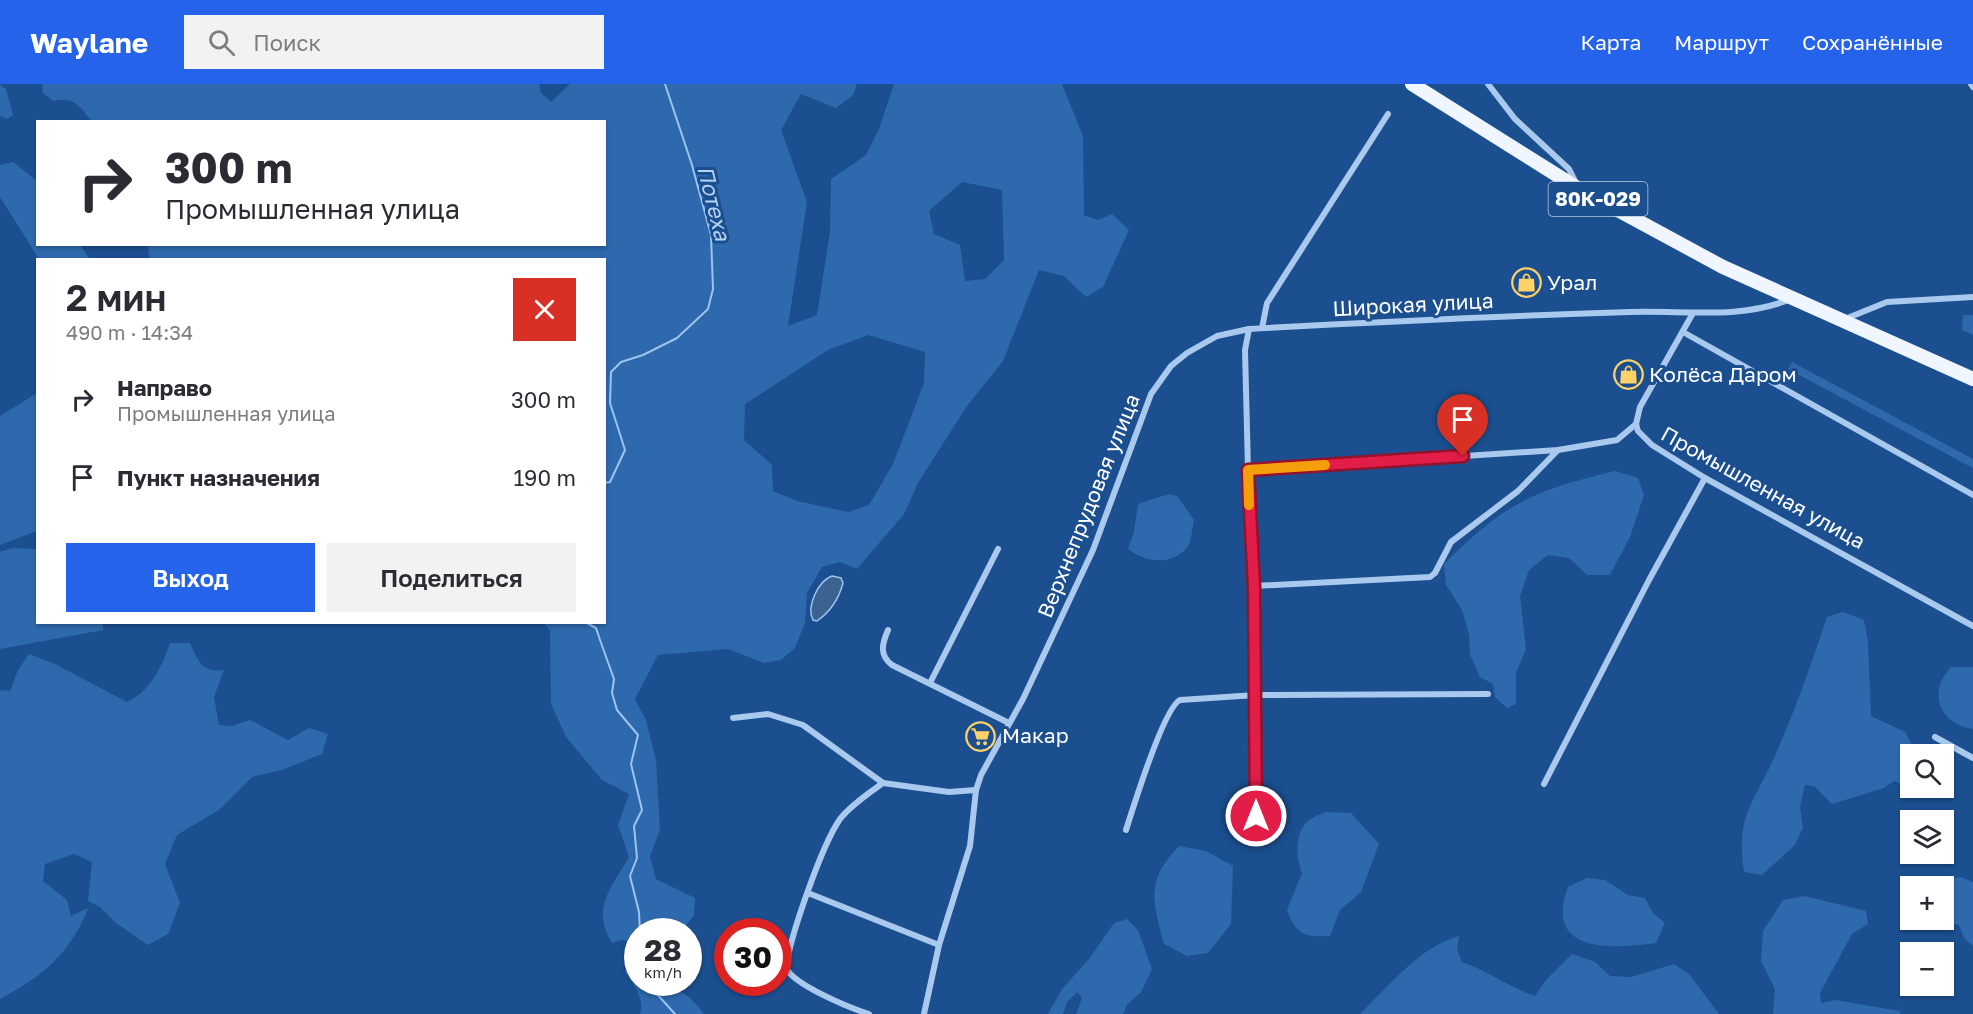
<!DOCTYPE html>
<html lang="ru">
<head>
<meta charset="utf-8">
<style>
	body { margin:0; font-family:"Golos Text",sans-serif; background:#f2f2f3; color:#2b2b33; height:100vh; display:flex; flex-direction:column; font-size:22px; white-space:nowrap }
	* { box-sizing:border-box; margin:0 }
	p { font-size:20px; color:#7c7c81 }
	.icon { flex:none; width:33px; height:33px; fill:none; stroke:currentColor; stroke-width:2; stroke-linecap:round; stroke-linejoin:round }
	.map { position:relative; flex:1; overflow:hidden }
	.side { position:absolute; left:36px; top:174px; width:570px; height:366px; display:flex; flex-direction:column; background:#fff; border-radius:0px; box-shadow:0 2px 4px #0004 }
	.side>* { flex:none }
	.banner { position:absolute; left:36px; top:36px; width:570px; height:126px; border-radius:0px; box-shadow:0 2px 4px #0004; background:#fff; color:#2b2b33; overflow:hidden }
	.fabs { position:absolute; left:1900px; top:660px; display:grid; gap:12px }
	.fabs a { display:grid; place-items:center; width:54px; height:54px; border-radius:0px; background:#fff; box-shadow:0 2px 4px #0004; font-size:30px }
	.speed { position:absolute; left:624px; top:834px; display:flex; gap:12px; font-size:30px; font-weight:700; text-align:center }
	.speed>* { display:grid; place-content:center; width:78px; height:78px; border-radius:50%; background:#fff; box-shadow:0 2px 4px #0004; line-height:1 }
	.speed small { font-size:15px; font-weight:400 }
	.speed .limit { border:9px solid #d22; background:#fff; color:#111 }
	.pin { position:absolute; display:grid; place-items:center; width:51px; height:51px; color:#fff; margin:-62px -26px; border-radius:50% 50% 50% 0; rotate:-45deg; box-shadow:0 0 6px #0007 }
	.pin .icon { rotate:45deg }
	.me { position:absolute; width:66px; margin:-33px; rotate:0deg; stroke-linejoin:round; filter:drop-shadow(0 0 4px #0008) }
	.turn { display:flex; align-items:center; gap:21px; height:126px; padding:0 30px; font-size:27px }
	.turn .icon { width:78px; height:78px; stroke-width:2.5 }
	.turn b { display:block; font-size:42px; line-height:51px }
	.round { display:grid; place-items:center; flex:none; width:63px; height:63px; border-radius:0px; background:#f2f2f3 }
	.headline { display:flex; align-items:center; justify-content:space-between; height:102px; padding:0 30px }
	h1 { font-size:36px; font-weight:600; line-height:45px }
	.action { display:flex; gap:12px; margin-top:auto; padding:12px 30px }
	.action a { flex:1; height:69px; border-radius:0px; background:#2563eb; color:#fff; font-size:24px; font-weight:600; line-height:69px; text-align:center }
	.action a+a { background:#f2f2f3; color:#2b2b33 }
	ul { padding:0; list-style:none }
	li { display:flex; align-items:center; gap:18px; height:78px; padding:0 30px }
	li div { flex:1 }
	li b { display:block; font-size:22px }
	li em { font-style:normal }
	header { display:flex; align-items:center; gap:36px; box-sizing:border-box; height:84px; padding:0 30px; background:#2563eb; color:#fff }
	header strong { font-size:28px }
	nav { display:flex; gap:33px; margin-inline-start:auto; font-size:21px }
	.search { width:420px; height:54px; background:#f2f2f3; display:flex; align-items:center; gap:15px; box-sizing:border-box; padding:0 21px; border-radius:0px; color:#7c7c81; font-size:22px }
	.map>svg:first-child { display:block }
	.green { fill:#2e69ad; fill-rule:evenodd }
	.water { fill:#3c6290; stroke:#9cc4f0; stroke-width:1.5 }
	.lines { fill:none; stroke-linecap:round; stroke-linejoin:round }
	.stream { stroke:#9cc4f0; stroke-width:2 }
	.street { stroke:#a9c9ee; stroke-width:6 }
	.primary { stroke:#f0f6ff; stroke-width:14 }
	.route-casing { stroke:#92132f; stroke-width:15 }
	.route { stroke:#e11d48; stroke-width:10 }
	.slow { stroke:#f59e0b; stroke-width:10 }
	.labels { text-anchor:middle; stroke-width:6; stroke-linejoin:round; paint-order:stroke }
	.shield { fill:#1b4f8f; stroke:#bbcadd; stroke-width:1.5 }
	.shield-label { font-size:20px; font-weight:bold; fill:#fff }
	.poi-label { font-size:21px; fill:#fff; stroke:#1b4f8f; text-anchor:start }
	.street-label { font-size:21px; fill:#fff; stroke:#1b4f8f }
	.water-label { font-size:22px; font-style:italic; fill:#b5d3f5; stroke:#1b4f8f }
</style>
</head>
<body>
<header>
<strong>Waylane</strong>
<div class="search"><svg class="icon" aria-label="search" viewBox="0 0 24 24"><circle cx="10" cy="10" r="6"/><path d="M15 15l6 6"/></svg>Поиск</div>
<nav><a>Карта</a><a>Маршрут</a><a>Сохранённые</a></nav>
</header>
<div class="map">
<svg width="1973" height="930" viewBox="0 0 1973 930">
	<rect width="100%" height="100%" fill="#1b4f8f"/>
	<!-- green -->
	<g class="green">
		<polygon points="0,0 6,5 13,31 7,35 0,32"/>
		<path d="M42 0H539L541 9 551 18 570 0H857L853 11 836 24 801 10 781 46 807 118 788 242 817 231 830 148 831 95 866 71 879 45 894 0H1062L1083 52 1084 131 1098 136 1112 130 1129 146 1103 203 1086 213 1064 192 1039 186 1003 277 967 322 918 399 904 430 857 485 840 478 822 483 807 509 805 539 795 564 781 576 764 579 728 565 658 571 635 615 646 636 656 676 660 746 650 772 656 795 695 814 694 831 682 847 638 848V898C668 898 686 905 704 930H640C645 916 634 900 625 889L633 858 621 856 612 859C591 824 611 804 629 773L618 741 629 710 602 696 566 653 551 620 550 546 543 539 604 538V176L149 175 148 161 604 160V38L91 37C81 22 73 12 53 17L43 9ZM962 98 1002 106 1004 176 985 195 965 197 960 161 934 150 929 127ZM868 251 925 268 924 299 893 380 869 421 848 428 797 417 773 407 772 381 744 356 745 320 828 266Z"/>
		<polygon points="13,78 37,97 38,160 80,161 90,175 39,175 0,113 0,81"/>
		<polygon points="1963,231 1973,231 1973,251 1962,246"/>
		<polygon points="1792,278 1973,375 1973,384 1788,285"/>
		<polygon points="37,309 37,447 0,461 0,332"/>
		<path d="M1615 387 1638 394 1644 411 1630 453 1610 491H1587L1569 474 1548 471 1529 486 1520 512 1526 565 1516 589V620L1507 624 1495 613 1493 600 1480 593 1470 571 1469 550 1462 526 1446 501 1444 480C1505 419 1532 407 1615 387Z"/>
		<path d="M1169 410 1177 412 1194 436C1192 444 1192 458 1186 465 1169 482 1145 478 1128 465L1134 448 1138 420Z"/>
		<polygon points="12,464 37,465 38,538 103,539 103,546 0,565 0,468"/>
		<path d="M1843 528 1864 536 1868 558 1871 632 1905 648 1917 670H1911V697L1905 702 1894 697 1884 704 1832 720 1814 702 1805 701 1800 723 1803 744 1795 761 1762 791 1744 788C1735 729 1756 717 1777 667 1796 624 1812 578 1827 533Z"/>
		<path d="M170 559H190C199 578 201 588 224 586L214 613 219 641 232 642 250 636 288 656 309 644 328 650 322 670 282 686 252 693 219 726 177 751 165 780 180 819 168 850 148 861 116 839 100 823 88 817 92 778 74 770 45 780 43 797 67 816 71 832 88 824C71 869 42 893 0 915V606L10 607 18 586 29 570 55 580 127 618C151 607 162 582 170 559Z"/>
		<path d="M1951 583H1973V645C1939 640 1927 608 1951 583Z"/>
		<path d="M1326 728 1351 729 1379 760 1361 808 1340 826 1330 852C1304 853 1296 851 1287 826L1302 789C1296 774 1294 749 1308 737 1313 733 1321 730 1326 728Z"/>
		<path d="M1179 762 1206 767 1233 782 1231 840 1208 869 1187 872 1164 860C1153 816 1145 797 1179 762Z"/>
		<polygon points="1961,793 1973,798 1973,862 1964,854 1959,841 1943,836 1944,802 1922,802"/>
		<path d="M1587 794 1605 796 1628 811 1645 814 1653 829 1665 839 1656 859C1613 865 1543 870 1568 803Z"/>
		<polygon points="1805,812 1866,827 1868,840 1852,850 1820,909 1821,919 1835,916 1900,927 1900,930 1773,930 1775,905 1761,877 1763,847 1783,816"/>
		<polygon points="1127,835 1138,846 1152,885 1141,908 1127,921 1123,930 1076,930 1082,914 1077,908 1067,918 1063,930 1048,930 1062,905 1089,875 1114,839"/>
		<path d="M1459 852 1457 866 1462 878C1488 887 1509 903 1535 912L1546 896 1572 870 1595 878 1610 892 1631 893 1674 880 1689 890 1719 930H1360C1389 902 1419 863 1459 852Z"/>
	</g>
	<!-- water -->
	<path class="water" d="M832 492 841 494 843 499C839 514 830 528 817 537L813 536C806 523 818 497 832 492Z"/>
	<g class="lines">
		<!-- stream -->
		<g class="stream">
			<polyline points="604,399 610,398 625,366 610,319 611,288 621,278 643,271 677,254 708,225 713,205 711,151 692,81 665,0"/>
			<polyline points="585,538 596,544 600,556 614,595 612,609 617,626 638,651 631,680 642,726 634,742 637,774 630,792 639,828 640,848"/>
			<polyline points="646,898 675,930"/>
		</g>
		<!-- street -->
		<g class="street">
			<polyline points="1488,0 1515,35 1569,85 1576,99"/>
			<polyline points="1971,0 1973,3"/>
			<polyline points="1693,229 1640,323 1636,340 1638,347 1652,361 1705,394 1973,542"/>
			<polyline points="1845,235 1887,218 1973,213"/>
			<polyline points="1262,244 1267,219 1388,30"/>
			<polyline points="1249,245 1245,266 1248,386 1558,366 1617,356 1636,340"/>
			<polyline points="1683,248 1973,411"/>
			<polyline points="1248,386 1254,502 1256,732"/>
			<polyline points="1254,502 1430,493 1435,489 1451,458 1518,407 1558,366"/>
			<path d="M888 546C882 560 879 571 892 581L1009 639"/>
			<polyline points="930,599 998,465"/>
			<polyline points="733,634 768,630 803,641 883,699 949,708 976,706"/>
			<polyline points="1935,653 1973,674"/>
			<polyline points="1544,700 1649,496 1705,394"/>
			<path d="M1126 746C1133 724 1164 623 1180 616L1256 611 1488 610"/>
			<polyline points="808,809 939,861"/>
			<path d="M869 930C850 924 794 901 786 884 790 852 822 761 840 735 851 721 869 709 883 699"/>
			<path d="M924 930 939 861 970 762 976 706 981 691 1023 615 1093 466 1151 310 1171 282 1187 269 1217 252 1249 245C1375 238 1503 232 1630 228 1683 226 1740 236 1791 215"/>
		</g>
		<!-- primary -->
		<polyline class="primary" points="1412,0 1579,105 1723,183 1973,295"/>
	</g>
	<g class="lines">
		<defs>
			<polyline id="route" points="1256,732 1254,502 1248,386 1463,372"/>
		</defs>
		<!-- route casing -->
		<use href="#route" class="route-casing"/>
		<!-- route -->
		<use href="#route" class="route"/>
		<!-- slow -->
		<polyline class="slow" points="1249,421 1248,386 1325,381"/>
	</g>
	<!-- icons -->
	<defs>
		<symbol id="shop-ring" viewBox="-11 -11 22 22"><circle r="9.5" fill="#1b4f8f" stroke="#ffd166" stroke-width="1.5"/><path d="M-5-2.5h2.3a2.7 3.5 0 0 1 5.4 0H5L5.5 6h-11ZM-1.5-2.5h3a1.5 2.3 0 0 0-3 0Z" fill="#ffd166"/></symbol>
		<symbol id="supermarket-ring" viewBox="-11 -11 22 22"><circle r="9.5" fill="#1b4f8f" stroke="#ffd166" stroke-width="1.5"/><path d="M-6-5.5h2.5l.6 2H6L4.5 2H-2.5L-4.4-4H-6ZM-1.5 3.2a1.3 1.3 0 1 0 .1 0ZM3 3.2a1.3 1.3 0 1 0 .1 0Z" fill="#ffd166"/></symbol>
	</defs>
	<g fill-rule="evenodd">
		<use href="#shop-ring" x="1510" y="182" width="33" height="33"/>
		<use href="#shop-ring" x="1612" y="274" width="33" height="33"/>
		<use href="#supermarket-ring" x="964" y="636" width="33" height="33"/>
	</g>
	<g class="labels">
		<!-- shield labels -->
		<rect class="shield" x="1548.5" y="98" width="99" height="34" rx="4.5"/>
		<g class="shield-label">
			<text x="1598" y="122">80К-029</text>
		</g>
		<!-- poi labels -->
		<g class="poi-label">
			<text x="1547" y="206">Урал</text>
			<text x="1649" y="298">Колёса Даром</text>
			<text x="1002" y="659">Макар</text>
		</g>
		<!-- street labels -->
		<g class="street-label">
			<text transform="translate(1413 221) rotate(-3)" y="7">Широкая улица</text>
			<text transform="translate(1763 404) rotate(29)" y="7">Промышленная улица</text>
			<text transform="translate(1089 422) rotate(-68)" y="7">Верхнепрудовая улица</text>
		</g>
		<!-- water labels -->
		<g class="water-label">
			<text transform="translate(714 119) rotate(76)" y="8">Потеха</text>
		</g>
	</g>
</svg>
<div class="fabs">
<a><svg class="icon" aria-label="search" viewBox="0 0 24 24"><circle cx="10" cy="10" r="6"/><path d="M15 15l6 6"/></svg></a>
<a><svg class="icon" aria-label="layers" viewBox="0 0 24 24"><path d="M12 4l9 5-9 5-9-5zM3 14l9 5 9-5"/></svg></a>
<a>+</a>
<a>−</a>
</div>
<div class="speed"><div>28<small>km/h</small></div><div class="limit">30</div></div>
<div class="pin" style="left:1463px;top:372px;background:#d93025"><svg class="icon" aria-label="arrive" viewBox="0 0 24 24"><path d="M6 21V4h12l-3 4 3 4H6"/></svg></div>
<svg class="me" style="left:1256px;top:732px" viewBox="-20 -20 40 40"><circle r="17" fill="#e11d48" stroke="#fff" stroke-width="3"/><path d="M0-11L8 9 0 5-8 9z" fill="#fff"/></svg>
<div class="banner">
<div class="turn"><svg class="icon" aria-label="right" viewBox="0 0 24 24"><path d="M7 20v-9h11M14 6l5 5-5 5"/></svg><div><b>300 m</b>Промышленная улица</div></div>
</div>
<section class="side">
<div class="headline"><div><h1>2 мин</h1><p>490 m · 14:34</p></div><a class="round" style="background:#d93025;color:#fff"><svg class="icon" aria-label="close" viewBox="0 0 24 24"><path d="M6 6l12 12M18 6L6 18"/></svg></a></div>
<ul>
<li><svg class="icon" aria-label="right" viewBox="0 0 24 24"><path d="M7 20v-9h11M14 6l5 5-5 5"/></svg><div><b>Направо</b><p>Промышленная улица</p></div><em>300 m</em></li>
<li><svg class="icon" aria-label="arrive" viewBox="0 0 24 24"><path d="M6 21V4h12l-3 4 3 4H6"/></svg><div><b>Пункт назначения</b></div><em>190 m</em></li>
</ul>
<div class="action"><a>Выход</a><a>Поделиться</a></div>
</section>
</div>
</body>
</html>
